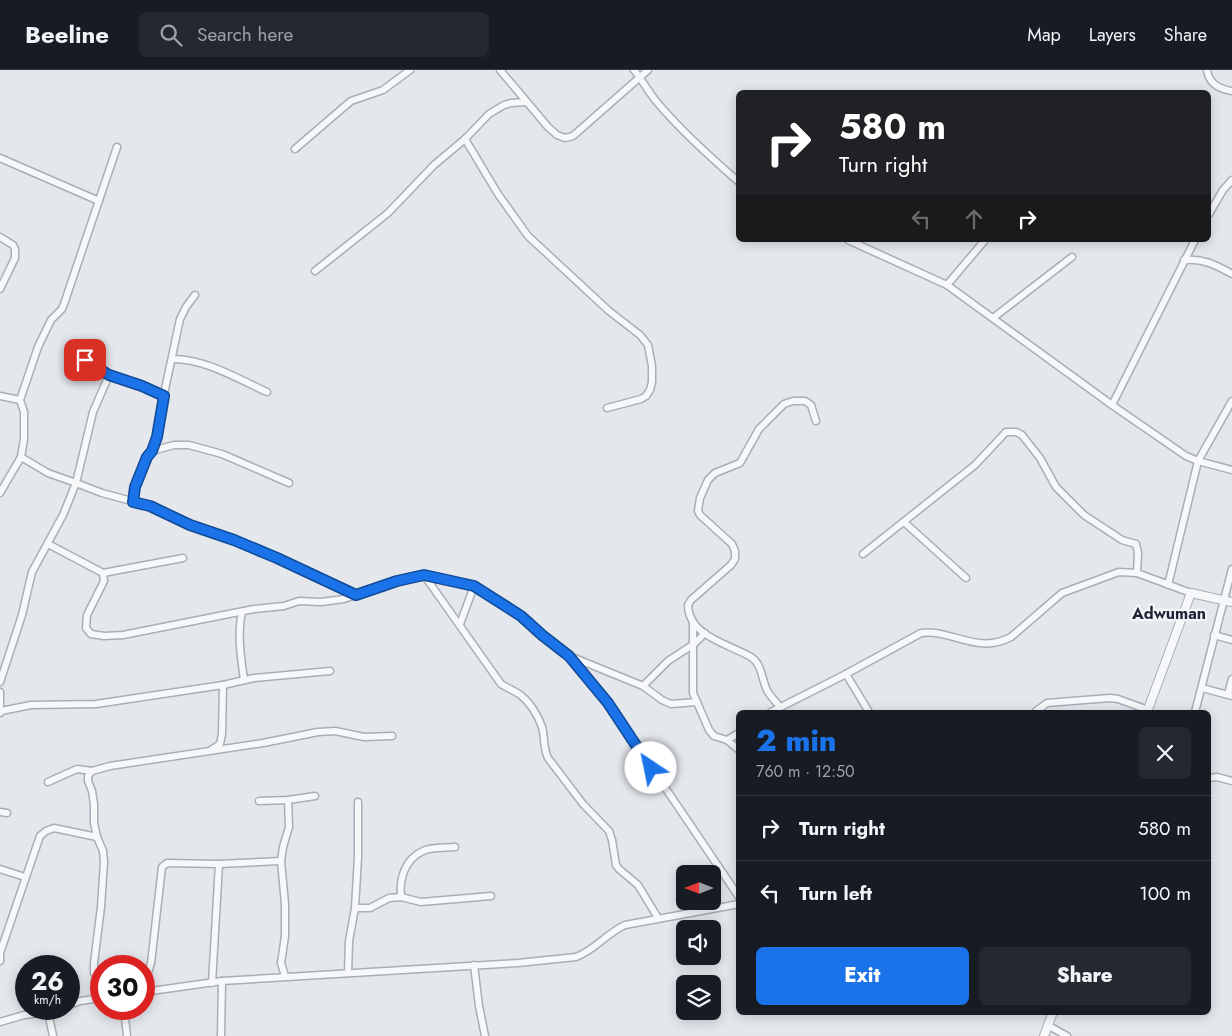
<!DOCTYPE html>
<html lang="en">
<head>
<meta charset="utf-8">
<style>
	body { margin:0; font-family:Jost,sans-serif; background:#242831; color:#f1f3f6; height:100vh; display:flex; flex-direction:column; font-size:19px; white-space:nowrap }
	* { box-sizing:border-box; margin:0 }
	p { font-size:16px; color:#9ea1a6 }
	.icon { flex:none; width:28px; height:28px; fill:none; stroke:currentColor; stroke-width:2; stroke-linecap:round; stroke-linejoin:round }
	.map { position:relative; flex:1; overflow:hidden }
	.details { position:absolute; left:736px; top:640px; width:475px; height:305px; display:flex; flex-direction:column; background:#171b24; border-radius:8px; box-shadow:0 2px 12px #0003 }
	.details>* { flex:none }
	.hud { position:absolute; left:736px; top:20px; width:475px; height:152px; border-radius:8px; box-shadow:0 2px 12px #0003; background:#202124; color:#fff; overflow:hidden }
	.needle { width:32px; rotate:270deg }
	.controls { position:absolute; left:676px; top:795px; display:grid; gap:10px }
	.controls a { display:grid; place-items:center; width:45px; height:45px; border-radius:8px; background:#171b24; box-shadow:0 2px 12px #0003; font-size:25px }
	.speed { position:absolute; left:15px; top:885px; display:flex; gap:10px; font-size:25px; font-weight:700; text-align:center }
	.speed>* { display:grid; place-content:center; width:65px; height:65px; border-radius:50%; background:#171b24; box-shadow:0 2px 12px #0003; line-height:1 }
	.speed small { font-size:12px; font-weight:400 }
	.speed .limit { border:8px solid #d22; background:#fff; color:#111 }
	.pin { position:absolute; display:grid; place-items:center; width:42px; height:42px; color:#fff; margin:-21px; border-radius:10px; box-shadow:0 2px 8px #0006 }
	.me { position:absolute; width:55px; margin:-28px; rotate:326deg; stroke-linejoin:round; filter:drop-shadow(0 0 4px #0008) }
	.turn { display:flex; align-items:center; gap:18px; height:105px; padding:0 20px; font-size:22px }
	.turn .icon { width:65px; height:65px; stroke-width:2.5 }
	.turn b { display:block; font-size:35px; line-height:42px }
	.lanes { display:flex; align-items:center; height:48px; padding:0 20px; background:#0003; justify-content:center; gap:25px; direction:ltr }
	.lanes .off { opacity:.35 }
	.round { display:grid; place-items:center; flex:none; width:52px; height:52px; border-radius:8px; background:#242831 }
	.summary { display:flex; align-items:center; justify-content:space-between; height:85px; padding:0 20px }
	h1 { font-size:30px; font-weight:800; line-height:38px; color:#1a73e8 }
	.action { display:flex; gap:10px; margin-top:auto; padding:10px 20px }
	.action a { flex:1; height:58px; border-radius:8px; background:#1a73e8; color:#fff; font-size:20px; font-weight:800; line-height:58px; text-align:center }
	.action a+a { background:#242831; color:#f1f3f6 }
	ul { padding:0; list-style:none }
	li { display:flex; align-items:center; gap:15px; height:65px; padding:0 20px; border-top:1px solid #363941 }
	li div { flex:1 }
	li b { display:block; font-size:19px }
	li em { font-style:normal }
	header { display:flex; align-items:center; gap:30px; box-sizing:border-box; height:70px; padding:0 25px; background:#171b24; border-bottom:1px solid #363941 }
	header strong { font-size:24px }
	nav { display:flex; gap:28px; margin-inline-start:auto; font-size:18px }
	.search { width:350px; height:45px; background:#242831; display:flex; align-items:center; gap:12px; box-sizing:border-box; padding:0 18px; border-radius:8px; color:#9ea1a6; font-size:19px }
	.map>svg:first-child { display:block }
	.lines { fill:none; stroke-linecap:round; stroke-linejoin:round }
	.minor-casing { stroke:#a9aeb7; stroke-width:9 }
	.tertiary-casing { stroke:#a9aeb7; stroke-width:10 }
	.minor { stroke:#f7f8fa; stroke-width:6 }
	.tertiary { stroke:#f7f8fa; stroke-width:8 }
	.route-casing { stroke:#114b97; stroke-width:12 }
	.route { stroke:#1a73e8; stroke-width:9 }
	.labels { text-anchor:middle; stroke-width:4.5; stroke-linejoin:round; paint-order:stroke }
	.quarter-label { font-size:16px; font-weight:bold; fill:#1d2536; stroke:#f4f6f9 }
</style>
</head>
<body>
<header>
<strong>Beeline</strong>
<div class="search"><svg class="icon" aria-label="search" viewBox="0 0 24 24"><circle cx="10" cy="10" r="6"/><path d="M15 15l6 6"/></svg>Search here</div>
<nav><a>Map</a><a>Layers</a><a>Share</a></nav>
</header>
<div class="map">
<svg width="1232" height="966" viewBox="0 0 1232 966">
	<rect width="100%" height="100%" fill="#e4e7ec"/>
	<g class="lines">
		<defs>
			<g id="minor">
				<polyline points="500,0 548,57 557,65 565,68 573,66 648,0"/>
				<path d="M634 0C642 10 648 21 656 31 681 61 710 87 739 112"/>
				<path d="M1207 0C1209 14 1219 19 1232 21"/>
				<polyline points="465,69 498,124 528,166 609,241 640,265 648,275 652,296 652,312 650,320 646,326 641,329 607,338"/>
				<polyline points="295,79 351,31 383,20 410,0"/>
				<polyline points="0,88 99,131"/>
				<polyline points="1209,144 1223,120 1232,110"/>
				<polyline points="0,167 13,175 15,179 15,188 0,219"/>
				<polyline points="848,170 947,215 1112,335 1186,386 1198,391 1232,400"/>
				<path d="M1184 190C1203 188 1216 195 1232 204"/>
				<polyline points="315,201 388,143 434,95 465,69 489,44 504,35 511,33 527,32"/>
				<polyline points="947,215 985,170"/>
				<polyline points="993,248 1072,187"/>
				<polyline points="73,283 109,305 143,316 164,326"/>
				<path d="M173 289C206 289 238 309 267 322"/>
				<polyline points="109,305 93,342 76,413 102,423 150,436 191,455 234,470 292,494 356,525"/>
				<polyline points="0,326 20,330"/>
				<polyline points="1112,335 1195,170"/>
				<polyline points="152,381 157,367 161,338 180,249 186,237 195,225"/>
				<polyline points="0,423 21,387 24,369 24,342 20,330 38,277 51,250 62,239 64,234 117,77"/>
				<polyline points="133,432 135,417 147,387 152,381 174,375 189,375 222,384 289,413"/>
				<polyline points="904,452 966,508"/>
				<polyline points="48,474 103,503 104,511 87,545 86,558 91,564 104,566 123,565 254,539 284,536 299,531 321,532 344,529 397,511 424,505 474,516 521,546 542,565 569,586 608,633 739,827"/>
				<polyline points="863,484 975,395 1006,362 1016,362 1022,365 1040,388 1056,417 1084,445 1122,470 1136,474 1138,483 1137,503"/>
				<polyline points="103,503 183,488"/>
				<path d="M424 505 501 614C507 618 513 620 519 624 529 631 538 645 542 657 545 668 543 678 548 688L583 734 609 761 612 770 616 795 619 799 638 815 658 848"/>
				<polyline points="1168,515 1198,391 1232,331"/>
				<path d="M242 542C237 565 241 587 244 610"/>
				<polyline points="693,553 693,623 709,660 714,666 727,670 739,680"/>
				<polyline points="460,554 474,516"/>
				<polyline points="1214,565 1232,570"/>
				<polyline points="572,587 643,616 662,630 671,634 697,632"/>
				<path d="M846 604 921 563C952 559 977 585 1011 567L1062 523 1119 502 1137 503 1191 523"/>
				<polyline points="0,612 22,545 32,502 63,445 76,413 48,403 21,387"/>
				<polyline points="643,616 668,591 694,574 705,563"/>
				<polyline points="1202,618 1232,626"/>
				<polyline points="0,622 0,643"/>
				<polyline points="1228,624 1232,609"/>
				<path d="M780 637C776 632 771 627 768 622 761 610 763 595 751 587 729 574 688 566 688 535L691 530 731 495 735 489V481L732 474 700 445 698 441 700 428 708 410 715 403 740 393 759 359 784 334 793 331H805L811 335 816 351"/>
				<polyline points="1,641 31,635 96,634 223,615"/>
				<polyline points="771,642 846,604 869,642"/>
				<polyline points="1035,642 1047,633 1110,628 1118,629 1148,640"/>
				<polyline points="1195,642 1232,499"/>
				<polyline points="727,670 739,663"/>
				<polyline points="211,680 220,674 222,664 223,615 254,608 330,601"/>
				<polyline points="1209,708 1217,707 1232,711"/>
				<polyline points="48,712 77,699 92,701"/>
				<polyline points="259,731 288,730 315,726"/>
				<polyline points="0,742 7,743"/>
				<polyline points="0,799 25,807"/>
				<path d="M401 827C399 809 405 789 423 781 431 777 445 778 455 777"/>
				<polyline points="355,838 370,838 389,828 401,827 421,832 491,826"/>
				<polyline points="0,891 0,883 40,766 46,761 54,758 97,767"/>
				<polyline points="474,895 479,936 485,966"/>
				<polyline points="348,903 349,871 355,838 358,787 358,732"/>
				<polyline points="285,906 281,893 285,866 285,834 281,791 283,777 289,757 288,730"/>
				<polyline points="212,913 219,794"/>
				<polyline points="101,915 94,903 94,893 101,837 104,792 103,781 97,767 94,753 94,734 92,721 88,711 88,706 92,701 110,696 263,673 318,662 335,661 364,667 392,666"/>
				<polyline points="144,916 151,893 162,797 167,793 219,794 281,791"/>
				<path d="M144 922 222 911 518 893 576 887C595 880 607 863 625 855L739 834"/>
				<polyline points="69,935 80,931 101,928"/>
				<polyline points="124,939 127,966"/>
				<polyline points="48,942 53,966"/>
				<polyline points="0,952 24,945 48,942 57,939"/>
				<polyline points="1049,956 1067,966"/>
				<polyline points="221,966 222,911"/>
			</g>
			<g id="tertiary">
				<polyline points="1147,642 1191,523 1232,532"/>
				<polyline points="1044,966 1053,942"/>
			</g>
		</defs>
		<!-- minor casing -->
		<use href="#minor" class="minor-casing"/>
		<!-- tertiary casing -->
		<use href="#tertiary" class="tertiary-casing"/>
		<!-- minor -->
		<use href="#minor" class="minor"/>
		<!-- tertiary -->
		<use href="#tertiary" class="tertiary"/>
	</g>
	<g class="lines">
		<defs>
			<polyline id="route" points="85,290 109,305 142,316 164,326 157,367 152,381 147,387 135,417 133,432 150,436 190,455 234,470 277,488 356,525 397,511 424,505 474,516 521,546 542,565 569,586 608,633 651,698"/>
		</defs>
		<!-- route casing -->
		<use href="#route" class="route-casing"/>
		<!-- route -->
		<use href="#route" class="route"/>
	</g>
	<g class="labels">
		<!-- quarter labels -->
		<g class="quarter-label">
			<text x="1169" y="549">Adwuman</text>
		</g>
	</g>
</svg>
<div class="controls">
<a><svg class="needle" viewBox="-14 -14 28 28"><path d="M0-13l5 13h-10z" fill="#e53935"/><path d="M0 13l5-13h-10z" fill="#9ea1a6"/></svg></a>
<a><svg class="icon" aria-label="sound" viewBox="0 0 24 24"><path d="M4 9h4l5-4v14l-5-4H4zM17 9q2 3 0 6"/></svg></a>
<a><svg class="icon" aria-label="layers" viewBox="0 0 24 24"><path d="M12 4l9 5-9 5-9-5zM3 14l9 5 9-5"/></svg></a>
</div>
<div class="speed"><div>26<small>km/h</small></div><div class="limit">30</div></div>
<div class="pin" style="left:85px;top:290px;background:#d93025"><svg class="icon" aria-label="arrive" viewBox="0 0 24 24"><path d="M6 21V4h12l-3 4 3 4H6"/></svg></div>
<svg class="me" style="left:651px;top:698px" viewBox="-20 -20 40 40"><circle r="19" fill="#fff"/><path d="M0-13L10 11 0 6-10 11z" fill="#1a73e8"/></svg>
<div class="hud">
<div class="turn"><svg class="icon" aria-label="right" viewBox="0 0 24 24"><path d="M7 20v-9h11M14 6l5 5-5 5"/></svg><div><b>580 m</b>Turn right</div></div>
<div class="lanes"><svg class="icon off" aria-label="left" viewBox="0 0 24 24"><path d="M17 20v-9H6M10 6l-5 5 5 5"/></svg><svg class="icon off" aria-label="ahead" viewBox="0 0 24 24"><path d="M12 20V5M6 11l6-6 6 6"/></svg><svg class="icon" aria-label="right" viewBox="0 0 24 24"><path d="M7 20v-9h11M14 6l5 5-5 5"/></svg></div>
</div>
<section class="details">
<div class="summary"><div><h1>2 min</h1><p>760 m · 12:50</p></div><a class="round"><svg class="icon" aria-label="close" viewBox="0 0 24 24"><path d="M6 6l12 12M18 6L6 18"/></svg></a></div>
<ul>
<li><svg class="icon" aria-label="right" viewBox="0 0 24 24"><path d="M7 20v-9h11M14 6l5 5-5 5"/></svg><div><b>Turn right</b></div><em>580 m</em></li>
<li><svg class="icon" aria-label="left" viewBox="0 0 24 24"><path d="M17 20v-9H6M10 6l-5 5 5 5"/></svg><div><b>Turn left</b></div><em>100 m</em></li>
</ul>
<div class="action"><a>Exit</a><a>Share</a></div>
</section>
</div>
</body>
</html>
